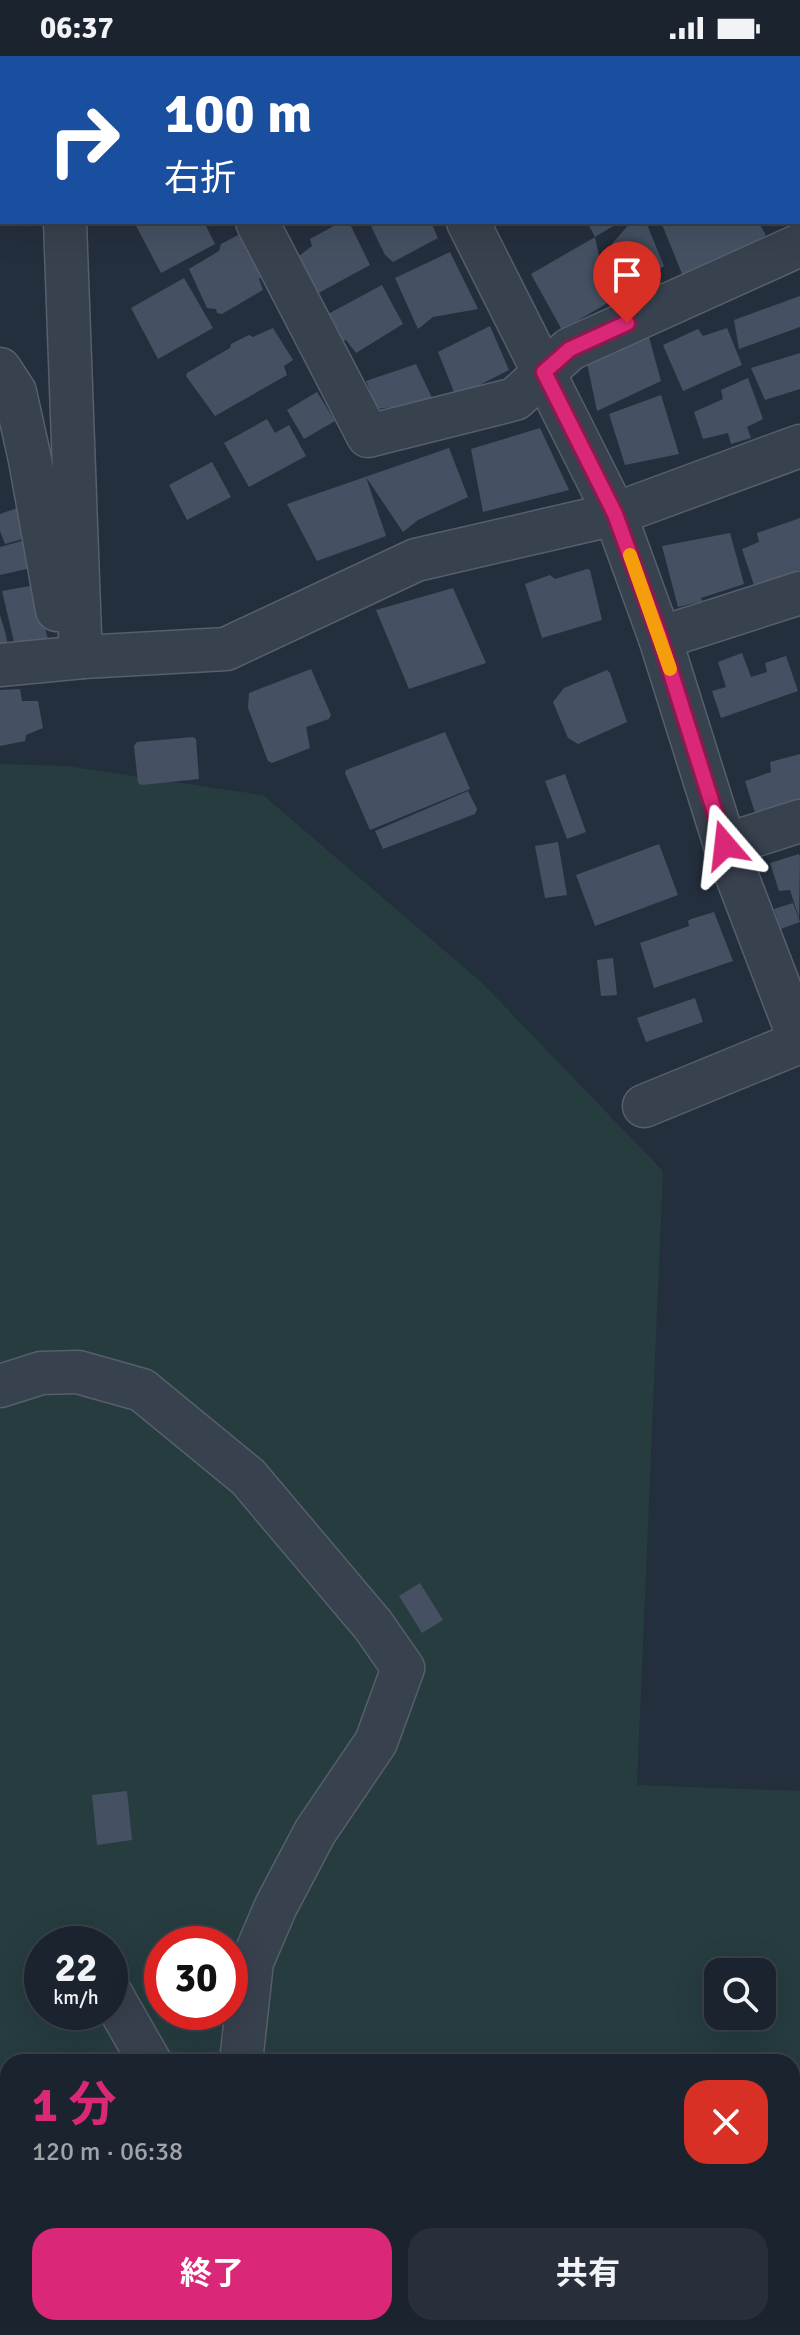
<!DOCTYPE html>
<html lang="ja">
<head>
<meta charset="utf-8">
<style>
	body { margin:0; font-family:Signika,"Noto Sans JP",sans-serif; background:#282f3a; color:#f1f3f6; height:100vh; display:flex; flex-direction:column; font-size:30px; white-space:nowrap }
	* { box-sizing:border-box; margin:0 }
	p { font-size:26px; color:#a0a4aa }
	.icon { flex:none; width:44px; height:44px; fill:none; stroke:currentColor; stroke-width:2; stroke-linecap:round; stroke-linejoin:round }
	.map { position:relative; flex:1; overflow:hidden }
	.sheet { position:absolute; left:0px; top:1998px; width:800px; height:282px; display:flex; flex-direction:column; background:#1b232e; border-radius:24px 24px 0 0; box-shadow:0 8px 32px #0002,0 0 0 2px #39404a }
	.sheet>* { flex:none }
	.banner { position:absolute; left:0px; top:0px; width:800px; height:168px; box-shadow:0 8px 32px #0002,0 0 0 2px #39404a; background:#1a4fa0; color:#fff; overflow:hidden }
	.tools { position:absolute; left:704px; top:1902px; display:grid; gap:16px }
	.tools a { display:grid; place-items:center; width:72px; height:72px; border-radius:16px; background:#1b232e; box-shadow:0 8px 32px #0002,0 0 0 2px #39404a; font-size:40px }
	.speed { position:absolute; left:24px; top:1870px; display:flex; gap:16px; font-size:40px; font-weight:700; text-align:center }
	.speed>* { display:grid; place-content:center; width:104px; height:104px; border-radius:50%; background:#1b232e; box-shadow:0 8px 32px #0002,0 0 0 2px #39404a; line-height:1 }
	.speed small { font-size:20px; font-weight:400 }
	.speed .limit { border:12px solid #d22; background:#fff; color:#111 }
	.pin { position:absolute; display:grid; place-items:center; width:68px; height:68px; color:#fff; margin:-82px -34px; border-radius:50% 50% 50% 0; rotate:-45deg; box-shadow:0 0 8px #0007 }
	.pin .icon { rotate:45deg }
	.me { position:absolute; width:88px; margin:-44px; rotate:343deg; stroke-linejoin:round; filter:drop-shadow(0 0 6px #0008) }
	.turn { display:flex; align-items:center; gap:28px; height:168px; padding:0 32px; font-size:36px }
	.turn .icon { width:104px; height:104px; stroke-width:2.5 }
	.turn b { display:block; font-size:56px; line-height:68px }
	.round { display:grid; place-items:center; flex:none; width:84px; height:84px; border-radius:24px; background:#282f3a }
	.overview { display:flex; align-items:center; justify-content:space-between; height:136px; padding:0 32px }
	h1 { font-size:48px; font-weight:700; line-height:60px; color:#db2777 }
	.button { display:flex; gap:16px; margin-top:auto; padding:16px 32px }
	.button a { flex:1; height:92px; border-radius:24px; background:#db2777; color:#fff; font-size:32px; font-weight:700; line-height:92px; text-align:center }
	.button a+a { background:#282f3a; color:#f1f3f6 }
	.status { display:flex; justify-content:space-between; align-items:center; height:56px; padding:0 40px; background:#1b232e; direction:ltr }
	.status svg { height:22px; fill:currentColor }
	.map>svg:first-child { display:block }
	.green { fill:#263c3f; fill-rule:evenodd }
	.building { fill:#455162 }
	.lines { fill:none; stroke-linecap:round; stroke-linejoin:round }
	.minor-casing { stroke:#565f6c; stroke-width:45 }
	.minor { stroke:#38414e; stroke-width:42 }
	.route-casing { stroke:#8e194d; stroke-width:20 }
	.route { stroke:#db2777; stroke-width:14 }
	.slow { stroke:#f59e0b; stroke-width:14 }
</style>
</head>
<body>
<div class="status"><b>06:37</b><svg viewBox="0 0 49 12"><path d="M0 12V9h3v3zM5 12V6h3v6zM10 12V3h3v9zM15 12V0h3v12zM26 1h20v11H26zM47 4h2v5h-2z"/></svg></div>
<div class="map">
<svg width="800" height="2279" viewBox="0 0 800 2279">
	<rect width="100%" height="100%" fill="#242f3e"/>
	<!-- green -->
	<path class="green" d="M0 708 66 710 263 739 481 926 663 1115 637 1729 800 1735V2279H0ZM42 1888H110V1956H42ZM162 1888H230V1956H162ZM718 1916H762V1960H718ZM8 2006H792V2272H8Z"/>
	<!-- building -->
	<g class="building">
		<polygon points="134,166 204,166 215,188 161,217"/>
		<polygon points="341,166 349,166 370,209 313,240 304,228 311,223 299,200 312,190 310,183"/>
		<polygon points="369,166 431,166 438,182 393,206 385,199"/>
		<polygon points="587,166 620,166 595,181"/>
		<polygon points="631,166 646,166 664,210 620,240 612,188"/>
		<polygon points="661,166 758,166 766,179 685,225"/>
		<polygon points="240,178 264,218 259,223 263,234 222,258 217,257 216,253 207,252 189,213 219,195 221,188"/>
		<polygon points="595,181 609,246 562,274 531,218"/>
		<polygon points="450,196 478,253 433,261 418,273 395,222"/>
		<polygon points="184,222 213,272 158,303 131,252"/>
		<polygon points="382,229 403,268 356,297 346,284 339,286 328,258"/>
		<polygon points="800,240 800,271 739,293 734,264"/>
		<polygon points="490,270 509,314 456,341 438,296"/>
		<polygon points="273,272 293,304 284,310 287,319 215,360 186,320 187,317 230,292 231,288 249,279 253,281"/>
		<polygon points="727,272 742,309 683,335 663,289 698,273 703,280"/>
		<polygon points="649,281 661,325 597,355 587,307"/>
		<polygon points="800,297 800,333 765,344 751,312"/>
		<polygon points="416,308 434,346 377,353 366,325"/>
		<polygon points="748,322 763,363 747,371 751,382 731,388 728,377 703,383 694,356 723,343 721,334"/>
		<polygon points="317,336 335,365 304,383 287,354"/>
		<polygon points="661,339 679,398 625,409 609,358"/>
		<polygon points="267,363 275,377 289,369 306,400 249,431 224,387"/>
		<polygon points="540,372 569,434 483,456 471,393"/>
		<polygon points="449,392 468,441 418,464 403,476 366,421 386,480 317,505 287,448"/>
		<polygon points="212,406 231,441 187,464 169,429"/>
		<polygon points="20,451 29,481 5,488 0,475 0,458"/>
		<polygon points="800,462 800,514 754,529 742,493 759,486 757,477"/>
		<polygon points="730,477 744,528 701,542 702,545 678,551 662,490"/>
		<polygon points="29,483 36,511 0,519 0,491"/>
		<polygon points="587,513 590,514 602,564 542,582 525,528 550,519 555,523"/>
		<polygon points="35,529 48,584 15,590 2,535"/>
		<polygon points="453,532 486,607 409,633 376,554"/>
		<polygon points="0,559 6,579 9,596 0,596"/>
		<polygon points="742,597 751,621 767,616 765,607 786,600 798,635 721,662 712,635 726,631 718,606"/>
		<polygon points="311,613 331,659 329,663 306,671 310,692 272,707 268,705 248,652 249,637"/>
		<polygon points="607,614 610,617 627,666 578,688 568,682 553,646 564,632"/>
		<polygon points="20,633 22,645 38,645 43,672 26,679 25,685 0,690 0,634"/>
		<polygon points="445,676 470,733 370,774 345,717 346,714"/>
		<polygon points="193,681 196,683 199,723 142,729 138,727 134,690 137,686"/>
		<polygon points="800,698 800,747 756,760 745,725 771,716 770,706"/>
		<polygon points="565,718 586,776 567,783 545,725"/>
		<polygon points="468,735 477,753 475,758 383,793 375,775"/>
		<polygon points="558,786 567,839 545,842 535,790"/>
		<polygon points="659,788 678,839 595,870 576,819"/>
		<polygon points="799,798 800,801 799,862 790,834 779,835 770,807"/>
		<polygon points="793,847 800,866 781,873 774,853"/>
		<polygon points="714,856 733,905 654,932 640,887 689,870 688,865 691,863"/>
		<polygon points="613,902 617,939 601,940 597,904"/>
		<polygon points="695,942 703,966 646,986 637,962"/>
		<polygon points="420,1527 443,1564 422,1577 399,1540"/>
		<polygon points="127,1735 132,1784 97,1789 92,1739"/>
	</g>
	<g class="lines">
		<defs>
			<g id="minor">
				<polyline points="64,0 64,2"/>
				<polyline points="383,0 384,2"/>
				<polyline points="719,0 719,2"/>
				<polyline points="65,166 80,579 83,601"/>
				<polyline points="257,166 368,380 515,343 570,293 800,189"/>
				<polyline points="468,166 615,458 660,582 725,789 800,985"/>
				<polyline points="0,313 15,336 30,404 57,554"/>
				<polyline points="660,582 800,537"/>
				<polyline points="0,609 83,601 226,593 416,504 615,458 800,390"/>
				<polyline points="725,789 800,765"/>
				<polyline points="644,1050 800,986"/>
				<polyline points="0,1330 41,1317 78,1316 142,1334 248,1421 373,1569 403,1612 376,1686 315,1776 276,1850 252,1906 241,2006"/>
				<polyline points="110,1936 150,2006"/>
			</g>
		</defs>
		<!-- minor casing -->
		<use href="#minor" class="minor-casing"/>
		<!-- minor -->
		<use href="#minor" class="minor"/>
	</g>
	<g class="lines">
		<defs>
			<polyline id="route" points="627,267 570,293 544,316 615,458 660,582 725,789"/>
		</defs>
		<!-- route casing -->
		<use href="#route" class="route-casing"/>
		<!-- route -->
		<use href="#route" class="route"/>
		<!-- slow -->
		<polyline class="slow" points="630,499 670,613"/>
	</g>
</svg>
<div class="tools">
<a><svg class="icon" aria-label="search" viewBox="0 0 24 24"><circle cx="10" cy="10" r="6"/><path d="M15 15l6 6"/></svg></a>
</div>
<div class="speed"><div>22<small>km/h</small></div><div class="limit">30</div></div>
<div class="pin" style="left:627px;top:267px;background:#d93025"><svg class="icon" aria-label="arrive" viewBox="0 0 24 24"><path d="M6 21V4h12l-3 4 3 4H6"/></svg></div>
<svg class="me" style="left:725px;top:789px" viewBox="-20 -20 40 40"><path d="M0-17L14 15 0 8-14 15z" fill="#db2777" stroke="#fff" stroke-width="4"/></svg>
<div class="banner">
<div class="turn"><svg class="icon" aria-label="right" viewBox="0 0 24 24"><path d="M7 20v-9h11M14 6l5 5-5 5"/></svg><div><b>100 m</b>右折</div></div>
</div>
<section class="sheet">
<div class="overview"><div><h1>1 分</h1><p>120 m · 06:38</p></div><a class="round" style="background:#d93025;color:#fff"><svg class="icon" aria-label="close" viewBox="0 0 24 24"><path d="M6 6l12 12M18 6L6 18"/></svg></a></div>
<div class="button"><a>終了</a><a>共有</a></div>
</section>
</div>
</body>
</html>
